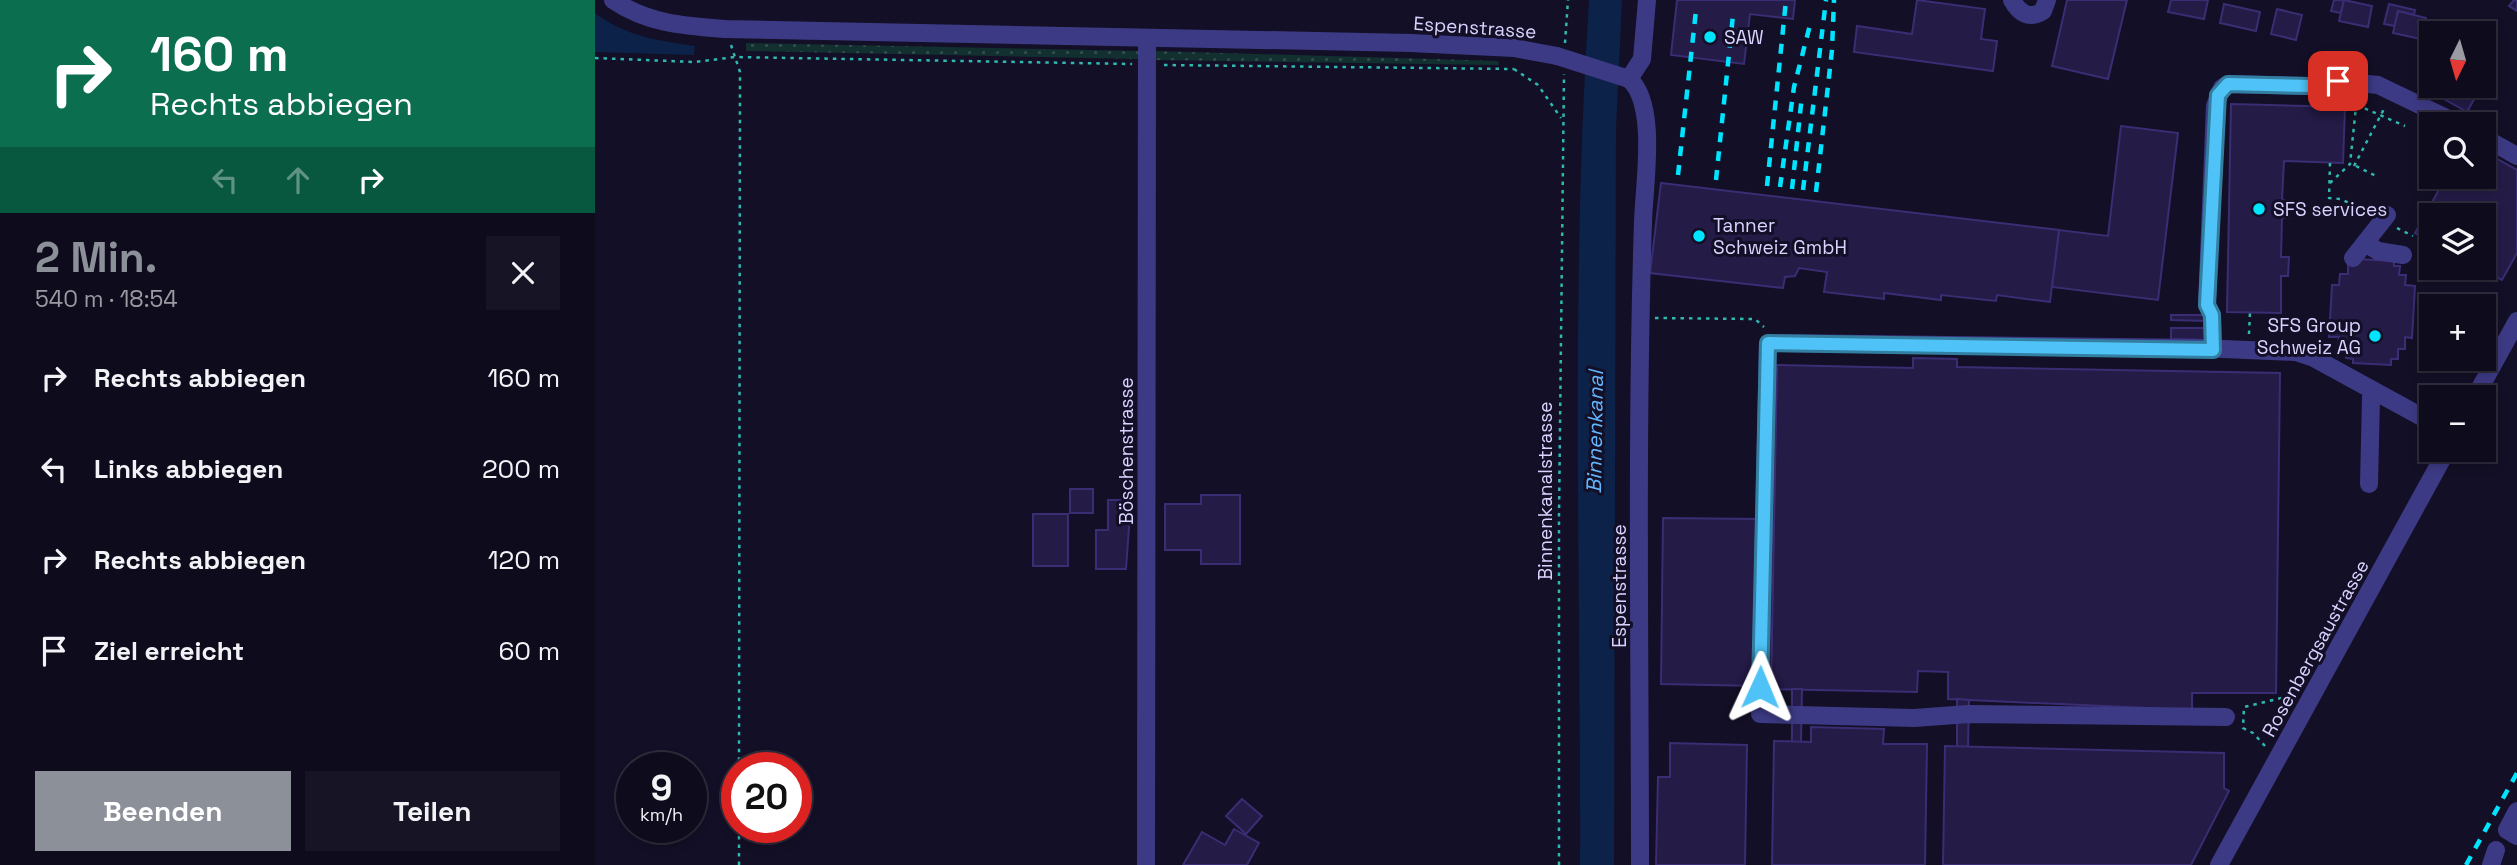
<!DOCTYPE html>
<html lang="de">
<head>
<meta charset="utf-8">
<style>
	body { margin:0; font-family:"Space Grotesk",sans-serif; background:#171425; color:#f1f3f6; height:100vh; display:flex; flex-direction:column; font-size:26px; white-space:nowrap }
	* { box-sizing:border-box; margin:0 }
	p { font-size:23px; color:#9b9ba3 }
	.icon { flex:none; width:38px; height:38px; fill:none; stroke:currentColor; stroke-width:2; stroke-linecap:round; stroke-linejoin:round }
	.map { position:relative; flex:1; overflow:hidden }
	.drawer { display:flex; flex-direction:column; background:#0e0b1c; width:595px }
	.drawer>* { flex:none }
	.banner { background:#0b6e4f; color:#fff; overflow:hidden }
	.needle { width:46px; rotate:185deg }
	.fabs { position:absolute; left:1824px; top:21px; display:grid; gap:14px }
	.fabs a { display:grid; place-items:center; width:77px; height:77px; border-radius:0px; background:#0e0b1c; box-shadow:0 4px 10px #0003,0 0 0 2px #2e2b3b; font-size:35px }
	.speed { position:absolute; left:21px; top:752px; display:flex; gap:14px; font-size:35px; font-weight:700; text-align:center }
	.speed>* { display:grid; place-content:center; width:91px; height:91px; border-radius:50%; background:#0e0b1c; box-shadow:0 4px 10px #0003,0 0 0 2px #2e2b3b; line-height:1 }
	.speed small { font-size:18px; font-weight:400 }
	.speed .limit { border:10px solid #d22; background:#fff; color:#111 }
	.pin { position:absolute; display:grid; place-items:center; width:60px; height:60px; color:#fff; margin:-30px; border-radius:14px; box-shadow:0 4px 10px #0006 }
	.me { position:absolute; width:77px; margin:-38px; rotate:1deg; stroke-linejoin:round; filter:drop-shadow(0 0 5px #0008) }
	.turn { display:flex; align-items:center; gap:24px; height:147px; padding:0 35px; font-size:32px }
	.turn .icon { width:91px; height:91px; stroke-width:2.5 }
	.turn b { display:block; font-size:49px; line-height:60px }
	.lanes { display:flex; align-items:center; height:66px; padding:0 35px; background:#0003; justify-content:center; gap:35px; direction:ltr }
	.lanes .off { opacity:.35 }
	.round { display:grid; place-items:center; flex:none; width:74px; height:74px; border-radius:0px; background:#171425 }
	.overview { display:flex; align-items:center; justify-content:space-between; height:119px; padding:0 35px }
	h1 { font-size:42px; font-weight:600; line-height:52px; color:#8c9099 }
	.primary-button { display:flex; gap:14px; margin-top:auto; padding:14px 35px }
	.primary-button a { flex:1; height:80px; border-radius:0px; background:#8c9099; color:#fff; font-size:28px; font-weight:600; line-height:80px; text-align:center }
	.primary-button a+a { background:#171425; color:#f1f3f6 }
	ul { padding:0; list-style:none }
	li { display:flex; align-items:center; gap:21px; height:91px; padding:0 35px }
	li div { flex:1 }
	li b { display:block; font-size:26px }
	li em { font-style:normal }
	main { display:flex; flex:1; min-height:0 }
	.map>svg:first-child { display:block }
	.grass { fill:url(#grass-dots) }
	.water { fill:#0c2248 }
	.building { fill:#241b47; stroke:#3b2d73; stroke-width:2 }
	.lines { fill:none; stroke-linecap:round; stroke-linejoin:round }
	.path { stroke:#2fb8b0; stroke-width:2.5; stroke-dasharray:3.5 5; stroke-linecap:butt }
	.minor { stroke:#3d3a85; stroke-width:18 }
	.rail { stroke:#00e5ff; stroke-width:4.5; stroke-dasharray:10 9; stroke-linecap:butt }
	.minor-bridge { stroke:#3d3a85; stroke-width:18 }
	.route-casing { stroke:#337fa1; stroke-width:18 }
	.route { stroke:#4fc3f7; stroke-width:12 }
	.poi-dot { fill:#00e5ff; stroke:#130f26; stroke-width:2.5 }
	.labels { text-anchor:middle; stroke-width:6; stroke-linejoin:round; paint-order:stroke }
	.street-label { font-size:19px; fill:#d9d4ff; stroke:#130f26 }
	.poi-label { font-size:19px; fill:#d9d4ff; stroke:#130f26; text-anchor:start }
	.water-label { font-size:21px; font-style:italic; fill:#62b6ff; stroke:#130f26 }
</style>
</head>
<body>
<main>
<section class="drawer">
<div class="banner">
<div class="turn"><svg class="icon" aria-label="right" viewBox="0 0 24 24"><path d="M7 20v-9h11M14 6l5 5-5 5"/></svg><div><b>160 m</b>Rechts abbiegen</div></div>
<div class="lanes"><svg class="icon off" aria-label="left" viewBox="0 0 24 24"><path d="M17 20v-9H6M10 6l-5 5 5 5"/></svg><svg class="icon off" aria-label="ahead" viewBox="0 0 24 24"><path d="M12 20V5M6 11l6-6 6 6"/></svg><svg class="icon" aria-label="right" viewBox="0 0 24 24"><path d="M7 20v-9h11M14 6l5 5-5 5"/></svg></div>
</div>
<div class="overview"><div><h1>2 Min.</h1><p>540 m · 18:54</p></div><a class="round"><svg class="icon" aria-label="close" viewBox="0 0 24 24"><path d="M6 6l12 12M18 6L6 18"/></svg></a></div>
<ul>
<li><svg class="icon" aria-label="right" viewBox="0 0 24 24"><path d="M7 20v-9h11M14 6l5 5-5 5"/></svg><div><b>Rechts abbiegen</b></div><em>160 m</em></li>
<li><svg class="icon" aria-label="left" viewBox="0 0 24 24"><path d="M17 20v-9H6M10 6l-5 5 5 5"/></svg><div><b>Links abbiegen</b></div><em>200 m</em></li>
<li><svg class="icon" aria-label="right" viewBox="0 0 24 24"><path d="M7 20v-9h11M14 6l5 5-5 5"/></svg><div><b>Rechts abbiegen</b></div><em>120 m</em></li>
<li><svg class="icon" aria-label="arrive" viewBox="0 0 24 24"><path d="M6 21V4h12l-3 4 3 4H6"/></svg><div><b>Ziel erreicht</b></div><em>60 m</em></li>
</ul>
<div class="primary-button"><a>Beenden</a><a>Teilen</a></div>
</section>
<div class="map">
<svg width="1922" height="865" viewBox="0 0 1922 865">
	<defs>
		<pattern id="grass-dots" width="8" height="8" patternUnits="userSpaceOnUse" patternTransform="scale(1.75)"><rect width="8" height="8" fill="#12302f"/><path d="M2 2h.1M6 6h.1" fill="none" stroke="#344d4e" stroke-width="1.8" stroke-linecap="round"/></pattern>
	</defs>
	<rect width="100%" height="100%" fill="#130f26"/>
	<!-- grass -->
	<g class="grass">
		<polygon points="151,43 546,51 545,59 151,51"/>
		<polygon points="561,51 903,61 904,65 560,60"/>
	</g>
	<!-- water -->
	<g class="water">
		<path d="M994 0H1027L1021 129 1019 865H985C986 577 975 288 994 0Z"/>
		<path d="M0 13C30 36 64 41 100 46L99 55 0 52Z"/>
	</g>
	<!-- building -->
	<g class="building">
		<polygon points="1082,0 1200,0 1198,19 1155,14 1149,64 1076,55"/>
		<polygon points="1322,0 1390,9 1386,39 1402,41 1398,71 1259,52 1262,26 1317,34"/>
		<polygon points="1472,0 1532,0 1513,79 1457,66"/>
		<polygon points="1576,0 1613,0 1609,19 1573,12"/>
		<polygon points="1739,0 1749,0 1746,13 1736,11"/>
		<polygon points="1749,0 1777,6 1773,27 1744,21"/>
		<polygon points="1919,0 1922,0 1922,11 1914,6"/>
		<polygon points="1629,4 1665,12 1661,31 1625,23"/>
		<polygon points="1794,4 1820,10 1819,15 1803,11 1800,26 1789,24"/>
		<polygon points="1682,9 1707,15 1701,40 1676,34"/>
		<polygon points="1803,11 1831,18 1826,39 1798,33"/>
		<polygon points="1875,22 1901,36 1888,59 1888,33 1868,33"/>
		<polygon points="1836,86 1884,86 1886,87 1872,112 1833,90"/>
		<polygon points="1636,104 1750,107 1748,163 1689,161 1687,200 1695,200 1694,218 1687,218 1686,257 1694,257 1693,276 1686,276 1686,313 1632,312"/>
		<polygon points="1526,126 1583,133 1563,300 1457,287 1464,230 1513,236"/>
		<polygon points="1888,151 1922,170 1922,253 1907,280 1884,268 1888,268 1888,215 1836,215 1836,242 1820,233 1851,177 1888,177"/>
		<polygon points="1066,183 1464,230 1455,302 1402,295 1401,301 1346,295 1346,300 1289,293 1289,299 1229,292 1232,272 1204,268 1200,276 1190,277 1188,288 1055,273"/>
		<polygon points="1761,259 1799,261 1799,266 1805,266 1804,275 1811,275 1810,285 1820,286 1817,338 1810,337 1810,349 1803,349 1803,359 1796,359 1796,365 1758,363 1758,359 1751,358 1751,349 1743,349 1744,337 1734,337 1737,285 1744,285 1745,274 1753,274 1753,264"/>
		<polygon points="1576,315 1612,315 1612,321 1576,320"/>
		<polygon points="1576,328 1612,328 1611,340 1576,339"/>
		<polygon points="1318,358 1362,359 1362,367 1685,373 1681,693 1597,693 1597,710 1353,699 1353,672 1323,671 1322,692 1176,689 1182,365 1318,368"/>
		<rect x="475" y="489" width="23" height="24"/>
		<polygon points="606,495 645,495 645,564 606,564 606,550 570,550 570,504 606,504"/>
		<polygon points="513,500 536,500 531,569 501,569 501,530 513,530"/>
		<rect x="438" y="514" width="35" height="52"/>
		<polygon points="1068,518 1166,519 1162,686 1066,684"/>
		<polygon points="1197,689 1207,689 1206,742 1197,742"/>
		<polygon points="1362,699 1374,700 1373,747 1362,747"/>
		<polygon points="1216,727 1289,729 1288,744 1332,744 1330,865 1177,865 1179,741 1216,742"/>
		<polygon points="1075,743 1152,745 1150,865 1061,865 1063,777 1075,777"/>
		<polygon points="1350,746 1629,753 1629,788 1634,791 1596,865 1348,865"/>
		<polygon points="647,799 667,816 651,834 631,816"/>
		<polygon points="639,829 664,843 652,865 588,865 607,832 630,845"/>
	</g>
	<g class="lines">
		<!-- path -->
		<g class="path">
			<polyline points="970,43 973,0"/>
			<polyline points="136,45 140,57 537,64"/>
			<polyline points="1833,55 1836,60"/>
			<polyline points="0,58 100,62 140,57 145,72 144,768"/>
			<polyline points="569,65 919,69"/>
			<polyline points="919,69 943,85 966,118"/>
			<polyline points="1762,105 1810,126"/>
			<polyline points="1735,163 1734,198 1746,199 1774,213"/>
			<polyline points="1759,166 1790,107"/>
			<polyline points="1761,166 1783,177"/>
			<polyline points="1735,183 1755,164 1762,97"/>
			<polyline points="1802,228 1818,236"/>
			<polyline points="1060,318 1160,319 1169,327"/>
			<polyline points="1654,334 1655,312"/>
			<polyline points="1670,746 1658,733 1648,728 1649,707 1699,695"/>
			<polyline points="144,865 144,828"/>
			<polyline points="964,865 964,516 969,74"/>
		</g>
		<!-- minor -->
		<g class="minor">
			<path d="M18 0C53 24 91 26 131 29L816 43 919 48 962 56"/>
			<path d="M1417 0C1424 13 1434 20 1448 11L1452 0"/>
			<polyline points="1888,137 1922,156"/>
			<polyline points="1770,243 1783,251 1808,255"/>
			<polyline points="1758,258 1792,215"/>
			<polyline points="1618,350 1617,315 1612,305 1620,106 1627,88 1633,84 1715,86 1743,81 1783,85 1864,124"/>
			<polyline points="1880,397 1922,321"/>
			<polyline points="1774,484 1776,397 1780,392"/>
			<polyline points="1631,717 1374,714 1319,718 1165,714 1173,343 1605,348 1701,352 1719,358 1836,422"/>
			<polyline points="1922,811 1912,830 1922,836"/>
			<polyline points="551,865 552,38"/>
			<path d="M1045 865C1045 651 1041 436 1048 222 1049 185 1063 104 1034 79L1047 59 1052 0"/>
			<polyline points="1624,865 1852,450"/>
			<polyline points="1896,865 1901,850"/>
		</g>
		<!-- rail -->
		<g class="rail">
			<polyline points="1083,175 1101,10"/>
			<polyline points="1121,180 1138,15"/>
			<polyline points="1172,186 1191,0"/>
			<polyline points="1185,187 1199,87 1215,25"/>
			<polyline points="1197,189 1207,95"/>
			<polyline points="1208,190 1231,0"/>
			<polyline points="1221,192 1237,50 1239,0"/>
			<polyline points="1871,865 1922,773"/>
		</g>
		<!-- minor-bridge -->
		<polyline class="minor-bridge" points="962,56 1034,79"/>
	</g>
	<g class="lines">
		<defs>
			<polyline id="route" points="1165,687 1173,343 1618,350 1617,315 1612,305 1623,95 1633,84 1715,86 1743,81"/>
		</defs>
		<!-- route casing -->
		<use href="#route" class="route-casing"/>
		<!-- route -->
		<use href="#route" class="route"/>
	</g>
	<!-- markers -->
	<g class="poi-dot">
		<circle cx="1115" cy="37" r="7"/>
		<circle cx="1664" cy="209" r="7"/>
		<circle cx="1104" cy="236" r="7"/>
		<circle cx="1780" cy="336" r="7"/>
	</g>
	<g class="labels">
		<!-- street labels -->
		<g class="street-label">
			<text transform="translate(880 27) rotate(4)" y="7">Espenstrasse</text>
			<text transform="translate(531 451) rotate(-90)" y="7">Böschenstrasse</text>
			<text transform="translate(950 491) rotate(-90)" y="7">Binnenkanalstrasse</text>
			<text transform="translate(1024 586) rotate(-90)" y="7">Espenstrasse</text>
			<text transform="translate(1720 648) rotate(-61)" y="7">Rosenbergsaustrasse</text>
		</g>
		<!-- poi labels -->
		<g class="poi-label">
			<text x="1129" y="44">SAW</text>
			<text x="1678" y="216">SFS services</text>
			<text x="1118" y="232">Tanner<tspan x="1118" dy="22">Schweiz GmbH</tspan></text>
			<text x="1766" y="332" text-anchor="end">SFS Group<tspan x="1766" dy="22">Schweiz AG</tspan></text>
		</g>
		<!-- water labels -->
		<g class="water-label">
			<text transform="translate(1000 432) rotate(-89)" y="7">Binnenkanal</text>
		</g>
	</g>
</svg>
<div class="fabs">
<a><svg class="needle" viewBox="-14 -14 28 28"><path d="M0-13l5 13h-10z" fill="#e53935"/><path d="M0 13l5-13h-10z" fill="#9b9ba3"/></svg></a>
<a><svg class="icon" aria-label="search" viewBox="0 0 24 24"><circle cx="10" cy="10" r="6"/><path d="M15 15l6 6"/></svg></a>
<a><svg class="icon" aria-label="layers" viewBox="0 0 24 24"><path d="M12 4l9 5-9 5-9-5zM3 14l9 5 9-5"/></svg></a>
<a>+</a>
<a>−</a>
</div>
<div class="speed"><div>9<small>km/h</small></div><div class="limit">20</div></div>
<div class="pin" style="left:1743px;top:81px;background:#d93025"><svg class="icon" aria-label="arrive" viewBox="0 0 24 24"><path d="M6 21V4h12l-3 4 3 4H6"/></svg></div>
<svg class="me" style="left:1165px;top:687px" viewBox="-20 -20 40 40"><path d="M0-17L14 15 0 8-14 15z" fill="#4fc3f7" stroke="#fff" stroke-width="4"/></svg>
</div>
</main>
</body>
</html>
